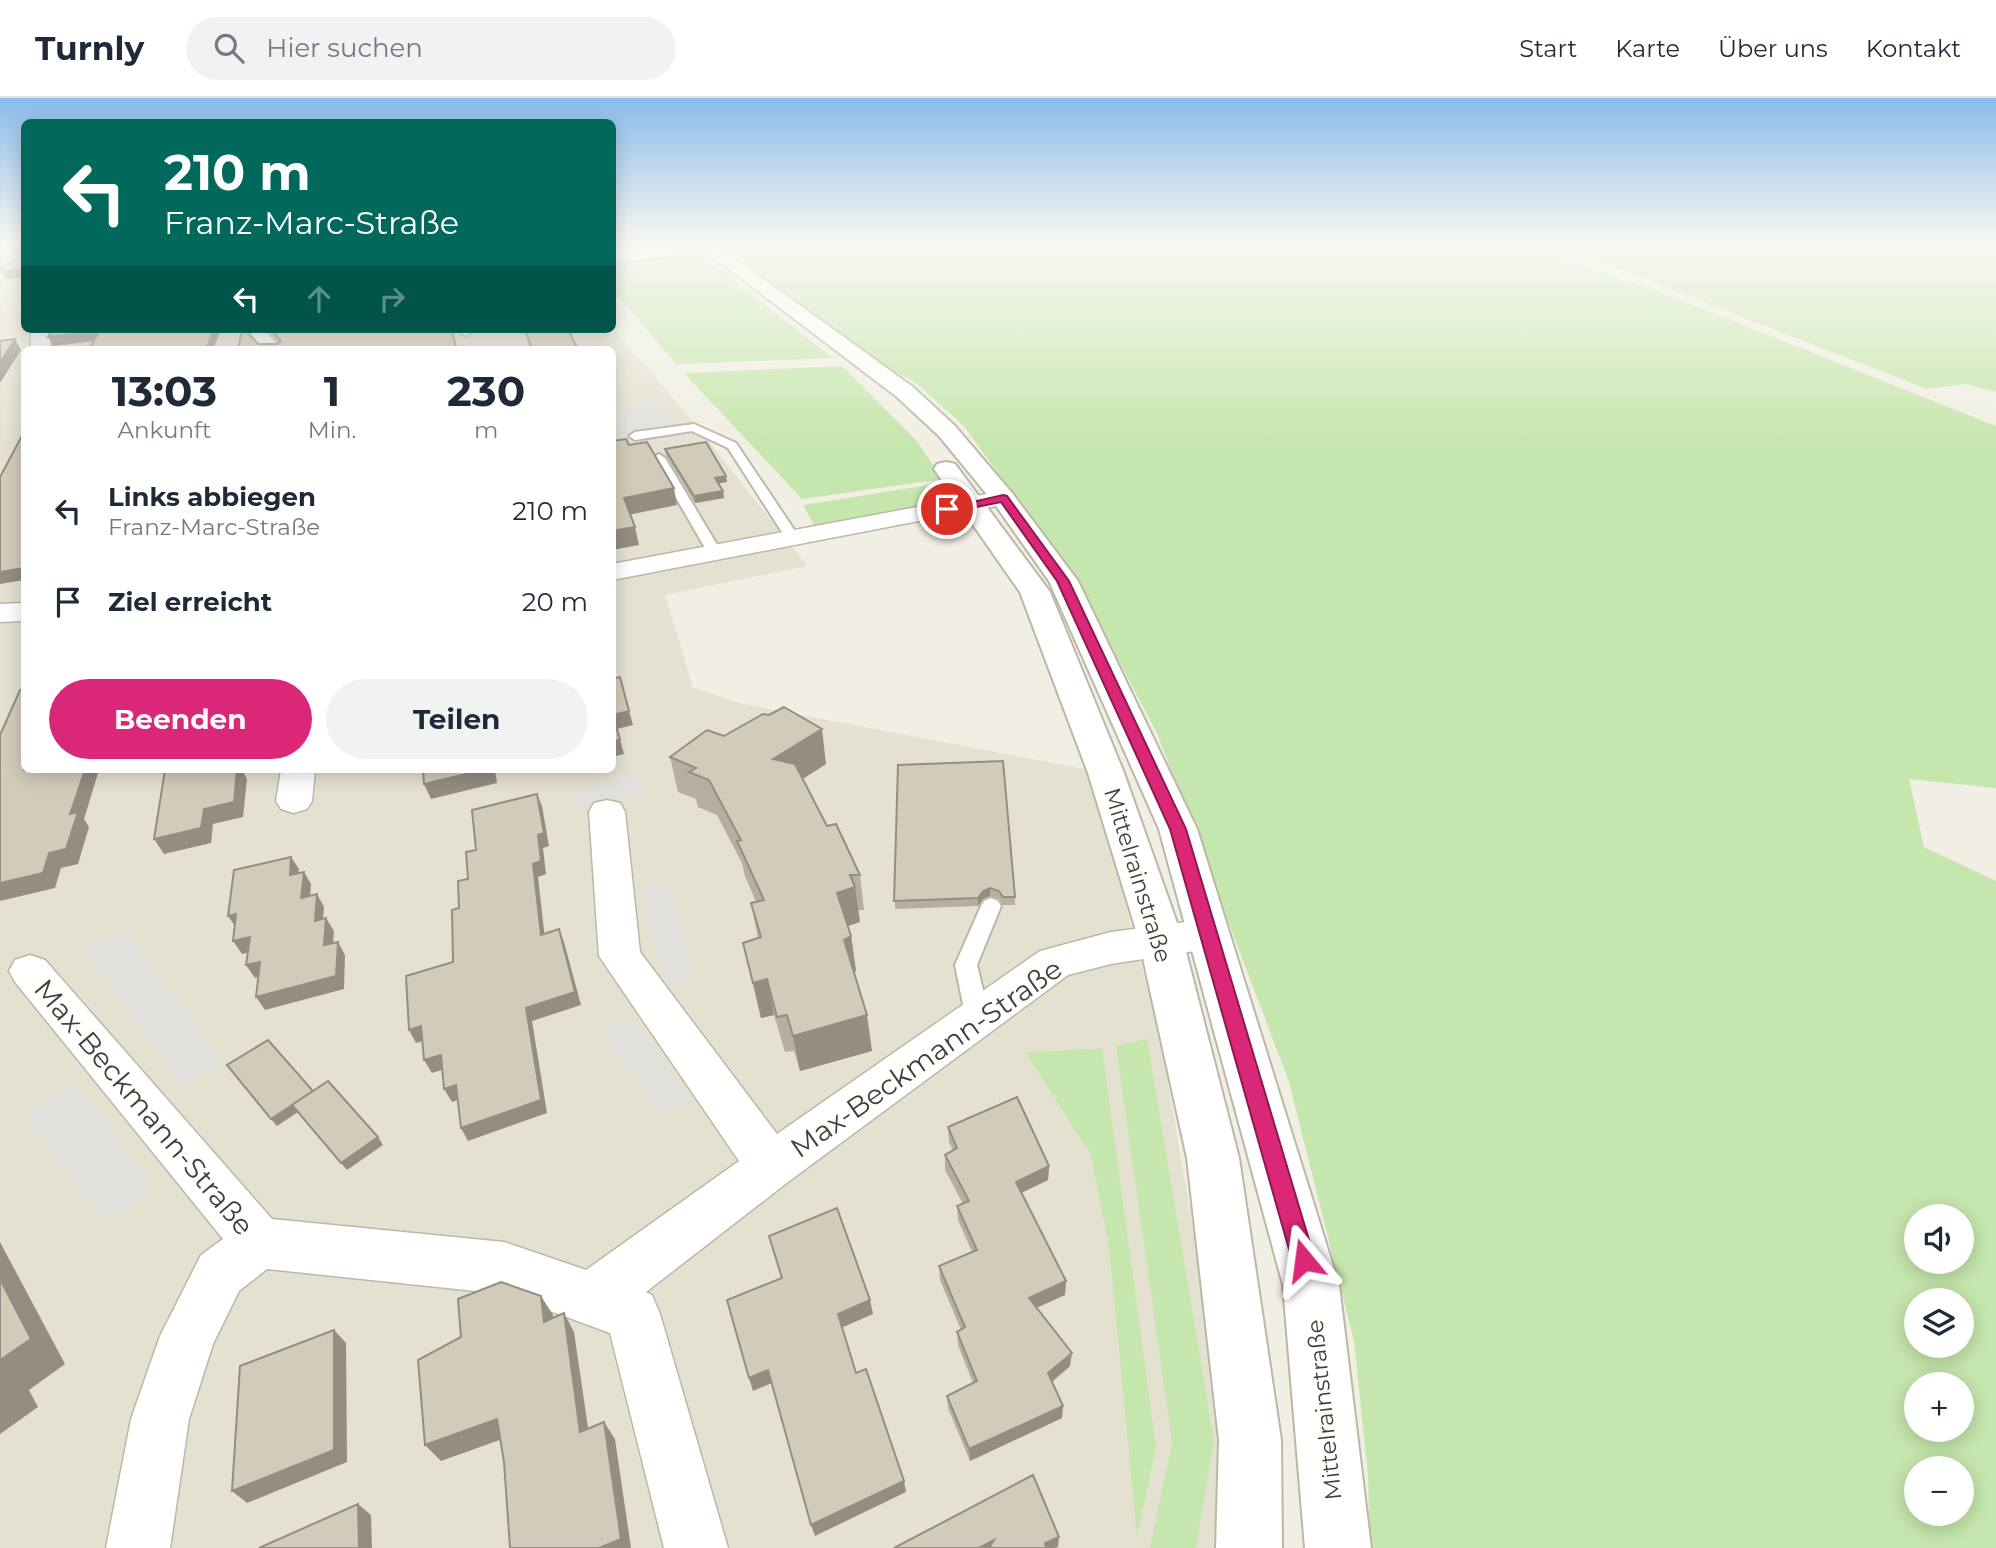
<!DOCTYPE html>
<html lang="de">
<head>
<meta charset="utf-8">
<style>
	body { margin:0; font-family:Montserrat,sans-serif; background:#f2f2f3; color:#1f2937; height:100vh; display:flex; flex-direction:column; font-size:26px; white-space:nowrap }
	* { box-sizing:border-box; margin:0 }
	p { font-size:23px; color:#747a83 }
	.icon { flex:none; width:38px; height:38px; fill:none; stroke:currentColor; stroke-width:2; stroke-linecap:round; stroke-linejoin:round }
	.map { position:relative; flex:1; overflow:hidden }
	.panel { position:absolute; left:21px; top:248px; width:595px; height:427px; display:flex; flex-direction:column; background:#fff; border-radius:10px; box-shadow:0 4px 18px #0003 }
	.panel>* { flex:none }
	.guide { position:absolute; left:21px; top:21px; width:595px; height:214px; border-radius:10px; box-shadow:0 4px 18px #0003; background:#00695c; color:#fff; overflow:hidden }
	.buttons { position:absolute; left:1904px; top:1106px; display:grid; gap:14px }
	.buttons a { display:grid; place-items:center; width:70px; height:70px; border-radius:50%; background:#fff; box-shadow:0 4px 18px #0003; font-size:35px }
	.pin { position:absolute; display:grid; place-items:center; width:60px; height:60px; color:#fff; margin:-30px; border:4px solid #fff; border-radius:50%; box-shadow:0 2px 7px #0007 }
	.me { position:absolute; width:77px; margin:-38px; rotate:344deg; stroke-linejoin:round; filter:drop-shadow(0 0 5px #0008) }
	.turn { display:flex; align-items:center; gap:24px; height:147px; padding:0 28px; font-size:32px }
	.turn .icon { width:91px; height:91px; stroke-width:2.5 }
	.turn b { display:block; font-size:49px; line-height:60px }
	.lanes { display:flex; align-items:center; height:66px; padding:0 28px; background:#0003; justify-content:center; gap:35px; direction:ltr }
	.lanes .off { opacity:.35 }
	.eta { display:flex; justify-content:space-evenly; align-items:center; height:119px; text-align:center }
	.eta b { font-size:42px; font-weight:700; line-height:49px }
	.action { display:flex; gap:14px; margin-top:auto; padding:14px 28px }
	.action a { flex:1; height:80px; border-radius:42px; background:#db2777; color:#fff; font-size:28px; font-weight:700; line-height:80px; text-align:center }
	.action a+a { background:#f2f2f3; color:#1f2937 }
	ul { padding:0; list-style:none }
	li { display:flex; align-items:center; gap:21px; height:91px; padding:0 28px }
	li div { flex:1 }
	li b { display:block; font-size:26px }
	li em { font-style:normal }
	header { display:flex; align-items:center; gap:42px; box-sizing:border-box; height:98px; padding:0 35px; background:#fff; border-bottom:2px solid #e0e1e3 }
	header strong { font-size:33px }
	nav { display:flex; gap:38px; margin-inline-start:auto; font-size:24px }
	.search { width:490px; height:63px; background:#f2f2f3; display:flex; align-items:center; gap:18px; box-sizing:border-box; padding:0 24px; border-radius:38px; color:#747a83; font-size:26px }
	.map>svg:first-child { display:block }
	.residential { fill:#e5e1d1; fill-rule:evenodd }
	.green { fill:#c5e6ac; fill-rule:evenodd }
	.parking { fill:#e2e0dc }
	.lines { fill:none; stroke-linecap:round; stroke-linejoin:round }
	.service-casing { stroke:#bcb7a6; stroke-width:4 }
	.minor-casing { stroke:#bcb7a6; stroke-width:3 }
	.tertiary-casing { stroke:#bcb7a6; stroke-width:4 }
	.service { fill:#fff; fill-rule:evenodd }
	.minor { fill:#fff; fill-rule:evenodd }
	.tertiary { fill:#fff; fill-rule:evenodd }
	.wall { fill:#b5af9f }
	.shaded-wall { fill:#948e82 }
	.building { fill:#d3cbb9; stroke:#948e82; stroke-width:2 }
	.route { fill:#db2777; stroke:#8e194d; stroke-width:2 }
	.labels { text-anchor:middle; stroke-width:7; stroke-linejoin:round; paint-order:stroke }
	.street-label { font-size:23px; fill:#433f34; stroke:#fff }
	.near-street-label { font-size:28px; fill:#433f34; stroke:#fff }
</style>
</head>
<body>
<header>
<strong>Turnly</strong>
<div class="search"><svg class="icon" aria-label="search" viewBox="0 0 24 24"><circle cx="10" cy="10" r="6"/><path d="M15 15l6 6"/></svg>Hier suchen</div>
<nav><a>Start</a><a>Karte</a><a>Über uns</a><a>Kontakt</a></nav>
</header>
<div class="map">
<svg width="1996" height="1450" viewBox="0 0 1996 1450">
	<rect width="100%" height="100%" fill="#f1efe3"/>
	<!-- residential -->
	<path class="residential" d="M0 146H24V231L613 230 696 327 807 468 665 497 693 590 744 606 1090 672 1159 932 1227 1327 1214 1450H0ZM24 252H612V672H24Z"/>
	<!-- green -->
	<g class="green">
		<path d="M722 146H1519L1660 194 1996 328V690L1909 681 1924 749 1996 783V1450H1370L1368 1378 1354 1243 1289 984 1157 635 1081 492 965 329 915 284 882 267ZM1916 1118H1962V1164H1916ZM1916 1202H1962V1248H1916ZM1916 1286H1962V1332H1916ZM1916 1370H1962V1416H1916Z"/>
		<polygon points="1532,146 1996,146 1996,294 1966,286 1927,291 1586,158 1551,148 1540,149"/>
		<polygon points="698,154 700,157 833,260 676,266 613,192 612,165"/>
		<polygon points="842,268 916,342 943,381 802,401 684,275"/>
		<polygon points="948,384 961,405 815,429 803,407"/>
		<polygon points="1147,941 1214,1343 1196,1450 1150,1450 1172,1344 1116,948"/>
		<polygon points="1102,950 1156,1349 1137,1439 1109,1148 1091,1057 1026,955"/>
	</g>
	<!-- parking -->
	<g class="parking">
		<polygon points="655,304 685,340 615,351 612,310"/>
		<polygon points="638,676 644,694 578,712 571,694"/>
		<polygon points="670,784 694,881 665,895 642,792"/>
		<polygon points="123,832 223,964 183,988 85,851"/>
		<polygon points="631,920 691,1001 662,1018 603,936"/>
		<polygon points="75,986 153,1089 104,1123 24,1017"/>
	</g>
	<g class="lines">
		<defs>
			<g id="service">
				<polygon points="694,326 736,345 799,439 797,442 787,442 728,350 692,333 635,342 629,338 635,334"/>
				<polygon points="659,356 665,360 722,455 720,458 715,459 708,455 653,360"/>
				<polygon points="991,800 998,803 1001,808 977,867 990,921 986,928 978,930 970,928 966,921 955,867 981,808 984,803"/>
			</g>
			<g id="minor">
				<polygon points="682,146 714,148 706,153 612,165 612,155"/>
				<polygon points="31,231 49,231 51,252 31,252"/>
				<polygon points="245,231 264,231 282,252 262,252"/>
				<polygon points="455,231 475,231 475,232 466,238"/>
				<polygon points="1003,393 1012,395 1015,400 1012,405 612,482 612,466"/>
				<polygon points="24,505 24,523 0,524 0,506"/>
				<polygon points="281,672 315,672 312,703 307,711 294,715 281,711 276,703"/>
				<polygon points="607,702 620,705 625,714 640,854 777,1036 1040,853 1111,834 1208,821 1222,825 1228,836 1222,847 1208,851 1111,866 1068,877 788,1084 646,1194 652,1197 660,1216 728,1450 664,1450 610,1235 504,1196 267,1171 239,1193 213,1246 189,1321 170,1450 106,1450 131,1321 160,1238 201,1157 223,1141 15,884 9,873 15,862 30,857 45,862 272,1121 504,1144 586,1172 739,1063 599,858 589,714 594,705"/>
			</g>
			<g id="tertiary">
				<polygon points="696,146 715,146 913,289 955,328 1012,395 1078,483 1197,731 1339,1187 1371,1450 1305,1450 1283,1187 1159,731 1049,483 994,405 939,338 897,299"/>
				<polygon points="946,364 955,366 1050,494 1124,675 1183,842 1239,1060 1281,1342 1282,1450 1216,1450 1219,1342 1187,1060 1139,842 1088,675 1020,494 934,371 937,366"/>
			</g>
		</defs>
		<!-- service casing -->
		<use href="#service" class="service-casing"/>
		<!-- minor casing -->
		<use href="#minor" class="minor-casing"/>
		<!-- tertiary casing -->
		<use href="#tertiary" class="tertiary-casing"/>
		<!-- service -->
		<use href="#service" class="service"/>
		<!-- minor -->
		<use href="#minor" class="minor"/>
		<!-- tertiary -->
		<use href="#tertiary" class="tertiary"/>
	</g>
	<!-- wall -->
	<g class="wall">
		<polygon points="267,231 451,231 457,252 258,246 279,245"/>
		<polygon points="665,351 726,378 727,384 718,385 723,393 724,400 695,405 666,357"/>
		<polygon points="724,638 826,666 803,681 827,728 860,777 864,812 858,812 860,824 848,828 851,838 856,873 854,874 872,953 800,973 794,953 785,954 774,917 761,920 743,845 758,840 751,805 756,804 745,778 742,765 717,717 698,709 696,701 678,694 670,659"/>
		<polygon points="898,667 1015,799 1015,807 1003,807 999,801 990,798 983,801 978,808 895,811"/>
		<polygon points="948,1029 1049,1068 1048,1082 1021,1095 1066,1183 1065,1197 1037,1210 1070,1268 1052,1284 1062,1320 970,1363 948,1310 947,1298 973,1285 958,1247 957,1234 961,1232 940,1182 939,1168 972,1154 958,1122 957,1108 963,1106 945,1072 945,1057 953,1053 949,1044"/>
	</g>
	<!-- shaded-wall -->
	<g class="shaded-wall">
		<polygon points="24,150 24,158 15,159 10,152"/>
		<polygon points="24,171 24,179 6,181 1,173"/>
		<polygon points="214,231 221,231 213,252 206,252"/>
		<polygon points="99,233 103,242 53,248 48,239"/>
		<polygon points="15,241 21,252 0,285 0,264"/>
		<polygon points="726,378 727,384 716,386 715,380"/>
		<polygon points="674,390 677,407 628,417 624,400"/>
		<polygon points="723,393 724,400 695,405 694,398"/>
		<polygon points="635,429 639,447 612,452 612,433"/>
		<polygon points="24,470 24,482 0,486 0,474"/>
		<polygon points="629,613 633,627 617,631 624,656 612,659 613,617"/>
		<polygon points="822,631 826,666 779,696 773,661"/>
		<polygon points="85,672 99,672 84,721 89,729 78,766 61,770 55,790 0,803 0,785 49,755 70,716"/>
		<polygon points="231,672 242,672 247,681 243,719 213,726 211,745 164,756 154,741 204,711"/>
		<polygon points="483,672 495,672 497,685 431,701 424,686"/>
		<polygon points="537,696 542,708 549,748 543,750 546,776 538,779 546,850 541,837 533,766 538,737"/>
		<polygon points="291,759 299,771 297,790 290,777"/>
		<polygon points="304,774 311,786 309,813 301,800"/>
		<polygon points="855,789 860,824 842,830 837,795"/>
		<polygon points="990,790 990,798 983,801 978,808 978,800 983,793"/>
		<polygon points="317,796 324,809 322,835 315,823"/>
		<polygon points="236,816 237,831 228,818"/>
		<polygon points="326,820 334,833 332,860 324,847"/>
		<polygon points="559,831 564,844 581,907 532,923 547,1015 468,1043 461,1030 526,910"/>
		<polygon points="851,838 856,873 849,877 844,842"/>
		<polygon points="250,839 258,852 242,856 233,843"/>
		<polygon points="338,844 345,857 344,891 265,912 256,899"/>
		<polygon points="260,864 268,876 255,880 246,867"/>
		<polygon points="767,881 774,917 761,920 753,885"/>
		<polygon points="867,917 872,953 800,973 793,938"/>
		<polygon points="421,928 429,941 416,945 409,932"/>
		<polygon points="441,957 448,970 432,975 424,962"/>
		<polygon points="456,987 463,1000 452,1004 444,991"/>
		<polygon points="313,993 298,1014 277,1028 271,1021"/>
		<polygon points="378,1039 383,1047 347,1072 341,1065"/>
		<polygon points="1049,1068 1048,1082 1015,1098 1016,1084"/>
		<polygon points="0,1144 65,1266 29,1292 38,1309 0,1336"/>
		<polygon points="1066,1183 1065,1197 1028,1213 1029,1200"/>
		<polygon points="541,1198 553,1217 556,1242 544,1224"/>
		<polygon points="870,1202 873,1216 841,1230 838,1216"/>
		<polygon points="564,1215 574,1234 591,1350 580,1334"/>
		<polygon points="334,1232 346,1245 347,1364 247,1405 232,1393"/>
		<polygon points="1072,1255 1070,1268 1047,1288 1048,1275"/>
		<polygon points="768,1272 772,1285 753,1293 749,1280"/>
		<polygon points="1063,1308 1062,1320 970,1363 969,1351"/>
		<polygon points="497,1321 511,1338 441,1363 425,1347"/>
		<polygon points="604,1324 615,1341 631,1450 599,1450"/>
		<polygon points="904,1383 906,1394 815,1438 811,1427"/>
		<polygon points="358,1406 371,1417 372,1450 359,1450"/>
		<polygon points="1059,1439 1058,1449 1055,1450 1044,1450 1045,1445"/>
		<polygon points="994,1442 994,1450 979,1450"/>
	</g>
	<!-- building -->
	<g class="building">
		<polygon points="15,146 24,146 24,150 10,152"/>
		<polygon points="24,159 24,171 1,173 1,170"/>
		<polygon points="53,231 214,231 206,252 89,252 99,233 48,239"/>
		<polygon points="242,231 245,231 258,246 278,246 281,243 271,231 451,231 457,252 238,252"/>
		<polygon points="525,231 568,231 578,252 532,252"/>
		<polygon points="15,241 0,264 0,243"/>
		<polygon points="24,334 24,470 0,474 0,379"/>
		<polygon points="626,341 629,347 647,344 674,390 624,400 635,429 612,433 612,343"/>
		<polygon points="706,344 726,378 715,380 723,393 694,398 665,351"/>
		<polygon points="620,579 629,613 613,617 620,642 612,643 612,581"/>
		<polygon points="24,591 24,672 85,672 70,716 78,714 66,751 49,755 43,775 0,785 0,637 20,592"/>
		<polygon points="784,609 822,631 773,661 795,666 827,728 836,726 860,777 850,777 855,789 837,795 851,838 844,842 867,917 793,938 787,917 777,919 767,881 753,885 743,845 761,839 751,805 764,802 737,743 741,742 709,682 689,674 696,670 670,659 707,632 724,638 763,616 769,617"/>
		<polygon points="1003,663 1015,799 1003,799 999,793 990,790 983,793 978,800 894,803 898,667"/>
		<polygon points="165,672 237,672 234,704 204,711 201,730 154,741"/>
		<polygon points="423,672 483,672 424,686"/>
		<polygon points="537,696 544,735 538,737 541,763 533,766 541,837 559,831 575,894 526,910 541,1002 461,1030 456,987 444,991 441,957 424,962 421,928 409,932 406,878 453,864 452,812 459,810 458,783 468,781 466,754 476,752 472,712"/>
		<polygon points="291,759 290,777 304,774 301,800 317,796 315,823 326,820 324,847 338,844 336,878 256,899 260,864 246,867 250,839 233,843 236,816 228,818 234,772"/>
		<polygon points="268,942 313,993 271,1021 227,967"/>
		<polygon points="328,983 378,1039 341,1065 292,1007"/>
		<polygon points="1017,999 1049,1068 1016,1084 1066,1183 1029,1200 1072,1255 1048,1275 1063,1308 969,1351 947,1298 977,1283 957,1234 965,1229 939,1168 977,1152 957,1108 969,1103 945,1057 957,1050 948,1029"/>
		<polygon points="837,1110 870,1202 838,1216 856,1275 866,1271 904,1383 811,1427 768,1272 749,1280 727,1202 782,1180 769,1138"/>
		<polygon points="0,1181 31,1241 0,1262"/>
		<polygon points="501,1184 541,1198 544,1224 564,1215 580,1334 604,1324 621,1441 599,1450 510,1450 504,1364 497,1321 425,1347 418,1262 461,1239 458,1201"/>
		<polygon points="334,1232 334,1352 232,1393 240,1268"/>
		<polygon points="1033,1377 1059,1439 1045,1445 1046,1450 989,1450 994,1442 979,1450 894,1450"/>
		<polygon points="358,1406 359,1450 259,1450"/>
	</g>
	<!-- sky -->
	<linearGradient id="sky" x2="0" y2="1"><stop stop-color="#8bbbea"/><stop offset="0.42" stop-color="#f9f8f2"/><stop offset="1" stop-color="#f9f8f2" stop-opacity="0"/></linearGradient>
	<rect width="1996" height="349" fill="url(#sky)"/>
	<!-- route -->
	<polygon class="route" points="1003,397 1007,398 1069,483 1186,731 1315,1162 1312,1170 1304,1173 1296,1170 1292,1162 1170,731 1057,483 1001,404 947,415 942,411"/>
	<g class="labels">
		<!-- street labels -->
		<g class="street-label">
			<text transform="translate(1138 777) rotate(73)" y="8">Mittelrainstraße</text>
			<text transform="translate(1324 1312) rotate(-96)" y="8">Mittelrainstraße</text>
		</g>
		<!-- near-street labels -->
		<g class="near-street-label">
			<text transform="translate(926 960) rotate(-35)" y="10">Max-Beckmann-Straße</text>
			<text transform="translate(144 1009) rotate(50)" y="10">Max-Beckmann-Straße</text>
		</g>
	</g>
</svg>
<div class="buttons">
<a><svg class="icon" aria-label="sound" viewBox="0 0 24 24"><path d="M4 9h4l5-4v14l-5-4H4zM17 9q2 3 0 6"/></svg></a>
<a><svg class="icon" aria-label="layers" viewBox="0 0 24 24"><path d="M12 4l9 5-9 5-9-5zM3 14l9 5 9-5"/></svg></a>
<a>+</a>
<a>−</a>
</div>
<div class="pin" style="left:947px;top:411px;background:#d93025"><svg class="icon" aria-label="arrive" viewBox="0 0 24 24"><path d="M6 21V4h12l-3 4 3 4H6"/></svg></div>
<svg class="me" style="left:1304px;top:1162px" viewBox="-20 -20 40 40"><path d="M0-17L14 15 0 8-14 15z" fill="#db2777" stroke="#fff" stroke-width="4"/></svg>
<div class="guide">
<div class="turn"><svg class="icon" aria-label="left" viewBox="0 0 24 24"><path d="M17 20v-9H6M10 6l-5 5 5 5"/></svg><div><b>210 m</b>Franz-Marc-Straße</div></div>
<div class="lanes"><svg class="icon" aria-label="left" viewBox="0 0 24 24"><path d="M17 20v-9H6M10 6l-5 5 5 5"/></svg><svg class="icon off" aria-label="ahead" viewBox="0 0 24 24"><path d="M12 20V5M6 11l6-6 6 6"/></svg><svg class="icon off" aria-label="right" viewBox="0 0 24 24"><path d="M7 20v-9h11M14 6l5 5-5 5"/></svg></div>
</div>
<section class="panel">
<div class="eta">
<div><b>13:03</b><p>Ankunft</p></div>
<div><b>1</b><p>Min.</p></div>
<div><b>230</b><p>m</p></div>
</div>
<ul>
<li><svg class="icon" aria-label="left" viewBox="0 0 24 24"><path d="M17 20v-9H6M10 6l-5 5 5 5"/></svg><div><b>Links abbiegen</b><p>Franz-Marc-Straße</p></div><em>210 m</em></li>
<li><svg class="icon" aria-label="arrive" viewBox="0 0 24 24"><path d="M6 21V4h12l-3 4 3 4H6"/></svg><div><b>Ziel erreicht</b></div><em>20 m</em></li>
</ul>
<div class="action"><a>Beenden</a><a>Teilen</a></div>
</section>
</div>
</body>
</html>
